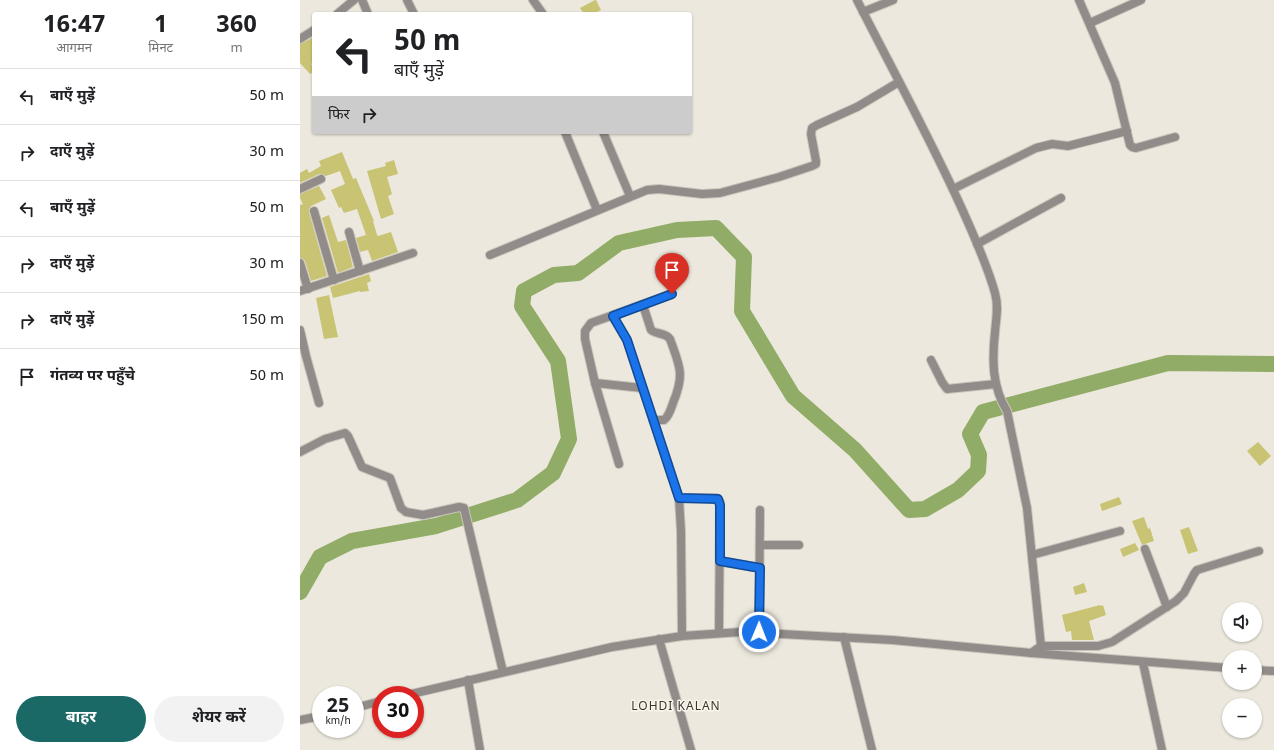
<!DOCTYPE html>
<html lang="hi">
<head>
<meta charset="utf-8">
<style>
	body { margin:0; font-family:Georgia,"Noto Sans Devanagari",serif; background:#f2f2f2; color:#202124; height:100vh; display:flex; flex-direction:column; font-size:15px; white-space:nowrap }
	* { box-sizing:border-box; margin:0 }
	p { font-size:13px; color:#757577 }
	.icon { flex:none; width:22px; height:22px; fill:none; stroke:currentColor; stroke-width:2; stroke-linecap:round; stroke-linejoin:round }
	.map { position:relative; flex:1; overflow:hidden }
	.sheet { display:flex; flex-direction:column; background:#fff; width:300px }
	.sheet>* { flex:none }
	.banner { position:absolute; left:12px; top:12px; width:380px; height:122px; border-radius:4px; box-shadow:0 1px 3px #0004; background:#fff; color:#202124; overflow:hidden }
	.controls { position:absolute; left:922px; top:602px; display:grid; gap:8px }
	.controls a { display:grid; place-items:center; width:40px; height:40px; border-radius:50%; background:#fff; box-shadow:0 1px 3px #0004; font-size:20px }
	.speed { position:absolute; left:12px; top:686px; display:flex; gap:8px; font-size:20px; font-weight:700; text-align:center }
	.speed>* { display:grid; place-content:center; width:52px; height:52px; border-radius:50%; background:#fff; box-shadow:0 1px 3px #0004; line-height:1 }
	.speed small { font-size:10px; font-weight:400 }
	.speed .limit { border:6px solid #d22; background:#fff; color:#111 }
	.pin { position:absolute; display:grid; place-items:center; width:34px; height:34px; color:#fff; margin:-41px -17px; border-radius:50% 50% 50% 0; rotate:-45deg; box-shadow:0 0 4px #0007 }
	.pin .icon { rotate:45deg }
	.me { position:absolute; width:44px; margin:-22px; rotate:1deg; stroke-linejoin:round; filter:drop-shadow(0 0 3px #0008) }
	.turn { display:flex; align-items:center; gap:14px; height:84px; padding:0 16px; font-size:18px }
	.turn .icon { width:52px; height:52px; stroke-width:2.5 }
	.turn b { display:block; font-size:28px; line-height:34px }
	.then { display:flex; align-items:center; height:38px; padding:0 16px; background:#0003; gap:8px; font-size:15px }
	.eta { display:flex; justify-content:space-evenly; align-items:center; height:68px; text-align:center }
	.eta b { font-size:24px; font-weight:700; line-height:28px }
	.button { display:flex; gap:8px; margin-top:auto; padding:8px 16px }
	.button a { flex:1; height:46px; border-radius:24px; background:#1b6967; color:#fff; font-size:16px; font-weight:700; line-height:46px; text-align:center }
	.button a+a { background:#f2f2f2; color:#202124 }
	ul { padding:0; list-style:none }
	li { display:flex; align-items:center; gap:12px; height:56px; padding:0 16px; border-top:1px solid #e0e0e0 }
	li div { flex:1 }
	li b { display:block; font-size:15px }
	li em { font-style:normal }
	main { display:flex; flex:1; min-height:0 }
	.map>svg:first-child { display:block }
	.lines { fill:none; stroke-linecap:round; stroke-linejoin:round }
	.river { stroke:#90ac66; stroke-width:16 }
	.building { fill:#c9c374 }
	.minor-casing { stroke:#c9c4bb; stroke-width:10 }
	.minor { stroke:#918c89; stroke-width:8 }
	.route-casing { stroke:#114b97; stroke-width:10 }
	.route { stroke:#1a73e8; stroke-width:7 }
	.labels { text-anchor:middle; stroke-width:3; stroke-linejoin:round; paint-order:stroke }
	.quarter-label { font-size:12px; letter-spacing:1px; fill:#373531; stroke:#fbf5eb }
</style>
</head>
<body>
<main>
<section class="sheet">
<div class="eta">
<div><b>16:47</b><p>आगमन</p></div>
<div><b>1</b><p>मिनट</p></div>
<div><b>360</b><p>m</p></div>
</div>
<ul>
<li><svg class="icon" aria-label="left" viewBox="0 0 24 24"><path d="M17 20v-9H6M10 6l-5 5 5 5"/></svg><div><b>बाएँ मुड़ें</b></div><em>50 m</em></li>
<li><svg class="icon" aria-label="right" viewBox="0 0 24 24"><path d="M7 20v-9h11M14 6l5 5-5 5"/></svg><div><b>दाएँ मुड़ें</b></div><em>30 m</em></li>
<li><svg class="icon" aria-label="left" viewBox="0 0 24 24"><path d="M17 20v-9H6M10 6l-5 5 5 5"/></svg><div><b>बाएँ मुड़ें</b></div><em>50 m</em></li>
<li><svg class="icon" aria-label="right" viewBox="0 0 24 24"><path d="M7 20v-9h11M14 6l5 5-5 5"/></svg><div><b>दाएँ मुड़ें</b></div><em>30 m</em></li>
<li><svg class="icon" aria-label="right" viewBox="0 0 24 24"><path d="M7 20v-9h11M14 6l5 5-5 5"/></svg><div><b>दाएँ मुड़ें</b></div><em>150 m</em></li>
<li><svg class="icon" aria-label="arrive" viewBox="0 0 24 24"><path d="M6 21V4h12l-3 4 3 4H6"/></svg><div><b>गंतव्य पर पहुँचे</b></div><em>50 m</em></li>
</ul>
<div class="button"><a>बाहर</a><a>शेयर करें</a></div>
</section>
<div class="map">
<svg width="974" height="750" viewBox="0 0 974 750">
	<rect width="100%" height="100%" fill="#ede8dd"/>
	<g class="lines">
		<!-- river -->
		<polyline class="river" points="0,592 20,557 52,541 136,526 217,500 253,473 269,439 258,361 222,306 224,291 254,275 278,273 319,243 377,230 416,228 444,257 442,311 493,396 555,450 609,510 625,509 658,490 678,471 679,455 670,434 683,412 868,363 974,364"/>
	</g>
	<!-- building -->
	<g class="building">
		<polygon points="295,0 296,0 301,10 293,14 284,14 280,8"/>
		<polygon points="12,38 14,40 14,61 11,64 14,68 14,71 10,74 0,63 0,44"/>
		<polygon points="42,152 53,179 56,178 74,221 73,221 77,235 78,236 91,232 98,252 72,261 68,250 60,252 56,238 66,235 57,209 44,213 41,207 39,208 31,190 45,184 40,171 26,176 22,174 19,174 0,183 0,173 7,169 9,173 21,166 19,161"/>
		<polygon points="94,160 98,174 87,177 92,194 88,196 94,214 81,219 67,171 86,166 85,163"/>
		<polygon points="19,186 26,199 11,206 9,209 9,212 27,276 11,281 5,261 3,259 0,258 0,205 3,204 0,198 0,194"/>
		<polygon points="29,215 38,242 46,240 53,267 38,273 22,218"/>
		<polygon points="69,274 71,281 67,283 69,291 60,292 60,291 33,298 30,287"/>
		<polygon points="29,295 38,337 24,339 16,298"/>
		<polygon points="958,442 971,456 960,466 947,451"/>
		<polygon points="819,497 822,504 802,511 800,504"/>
		<polygon points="844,517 848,529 850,528 854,541 842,545 832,521"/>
		<polygon points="889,527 898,551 888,554 880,530"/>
		<polygon points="835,543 839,550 823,557 820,549"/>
		<polygon points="784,583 787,592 775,595 773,587"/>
		<polygon points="800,605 801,606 803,605 806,615 789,621 794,640 772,640 771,631 766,632 762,615"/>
	</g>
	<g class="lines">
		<defs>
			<g id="minor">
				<polyline points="62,0 68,14"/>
				<polyline points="107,0 114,14"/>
				<polyline points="233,0 243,14"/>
				<path d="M557 0C592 69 630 138 662 209 674 236 687 264 695 293 699 307 696 319 695 332 692 360 692 387 707 411L727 508 741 646 731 653"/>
				<polyline points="779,0 815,83 830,145 832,147 836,148 875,137"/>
				<polyline points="563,12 593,0"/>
				<polyline points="37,14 54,0"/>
				<polyline points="790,23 841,0"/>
				<polyline points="0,39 14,30"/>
				<polyline points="265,132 297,210"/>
				<polyline points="303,132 330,196"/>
				<polyline points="0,189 21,179"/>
				<polyline points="653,189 736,148 752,144 768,146 827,131"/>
				<polyline points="14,211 34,280"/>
				<polyline points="49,232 60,271"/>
				<polyline points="677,244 761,198"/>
				<polyline points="190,255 347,190 359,189 402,194 420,193 479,177 512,166 516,164 516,161 511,134 512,128 517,125 557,107 599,82"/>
				<polyline points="0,263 8,289"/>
				<polyline points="0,291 113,253"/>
				<path d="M343 305 351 330C357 335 365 332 370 339 380 367 385 374 373 403 371 409 369 416 364 420H353"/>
				<polyline points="313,316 327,340 379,498 381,531 382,636"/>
				<polyline points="0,330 6,356 19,403"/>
				<polyline points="631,360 642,382 647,389 696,384"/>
				<polyline points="295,383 342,388"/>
				<polyline points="0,452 25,439 45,433 48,436 62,467 90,478 101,508 106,512 123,515 159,507 164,508 203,672"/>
				<polyline points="319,464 295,383 285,339 285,331 291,323 372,294"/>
				<polyline points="379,498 416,498 420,502 419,632"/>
				<polyline points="460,545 499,545"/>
				<polyline points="845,549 867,607"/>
				<polyline points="732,555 820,531"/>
				<polyline points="420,561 459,568"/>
				<polyline points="459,632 460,510"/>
				<polyline points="544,637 572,750"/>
				<polyline points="359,639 391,750"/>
				<polyline points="741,646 798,646 812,642 876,601 884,593 894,574 897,570 959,551"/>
				<polyline points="843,663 862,750"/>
				<polyline points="955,670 974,671"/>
				<polyline points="168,680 180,750"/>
				<polyline points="107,695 312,647 382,636 441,632 592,640 731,653 929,668"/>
				<polyline points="55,708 81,701"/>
				<polyline points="0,720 21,716"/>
			</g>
		</defs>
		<!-- minor casing -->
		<use href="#minor" class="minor-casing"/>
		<!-- minor -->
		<use href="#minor" class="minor"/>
	</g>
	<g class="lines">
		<defs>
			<polyline id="route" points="372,294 313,316 327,340 379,498 418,499 420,505 420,561 460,568 459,632"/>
		</defs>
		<!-- route casing -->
		<use href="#route" class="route-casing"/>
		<!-- route -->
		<use href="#route" class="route"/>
	</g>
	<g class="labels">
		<!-- quarter labels -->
		<g class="quarter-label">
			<text x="376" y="710">LOHDI KALAN</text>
		</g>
	</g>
</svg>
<div class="controls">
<a><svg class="icon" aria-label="sound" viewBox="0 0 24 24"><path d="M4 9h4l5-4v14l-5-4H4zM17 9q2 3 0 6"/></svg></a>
<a>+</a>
<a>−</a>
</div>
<div class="speed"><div>25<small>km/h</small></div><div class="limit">30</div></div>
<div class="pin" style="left:372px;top:294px;background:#d93025"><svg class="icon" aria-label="arrive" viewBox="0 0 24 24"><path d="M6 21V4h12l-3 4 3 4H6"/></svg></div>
<svg class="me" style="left:459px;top:632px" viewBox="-20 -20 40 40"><circle r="17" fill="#1a73e8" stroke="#fff" stroke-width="3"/><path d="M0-11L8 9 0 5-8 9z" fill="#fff"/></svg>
<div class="banner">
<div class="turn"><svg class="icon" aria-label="left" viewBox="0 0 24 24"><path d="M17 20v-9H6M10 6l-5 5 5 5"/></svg><div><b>50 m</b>बाएँ मुड़ें</div></div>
<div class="then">फिर<svg class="icon" aria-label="right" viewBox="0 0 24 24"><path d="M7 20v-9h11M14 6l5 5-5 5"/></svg></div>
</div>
</div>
</main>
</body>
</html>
